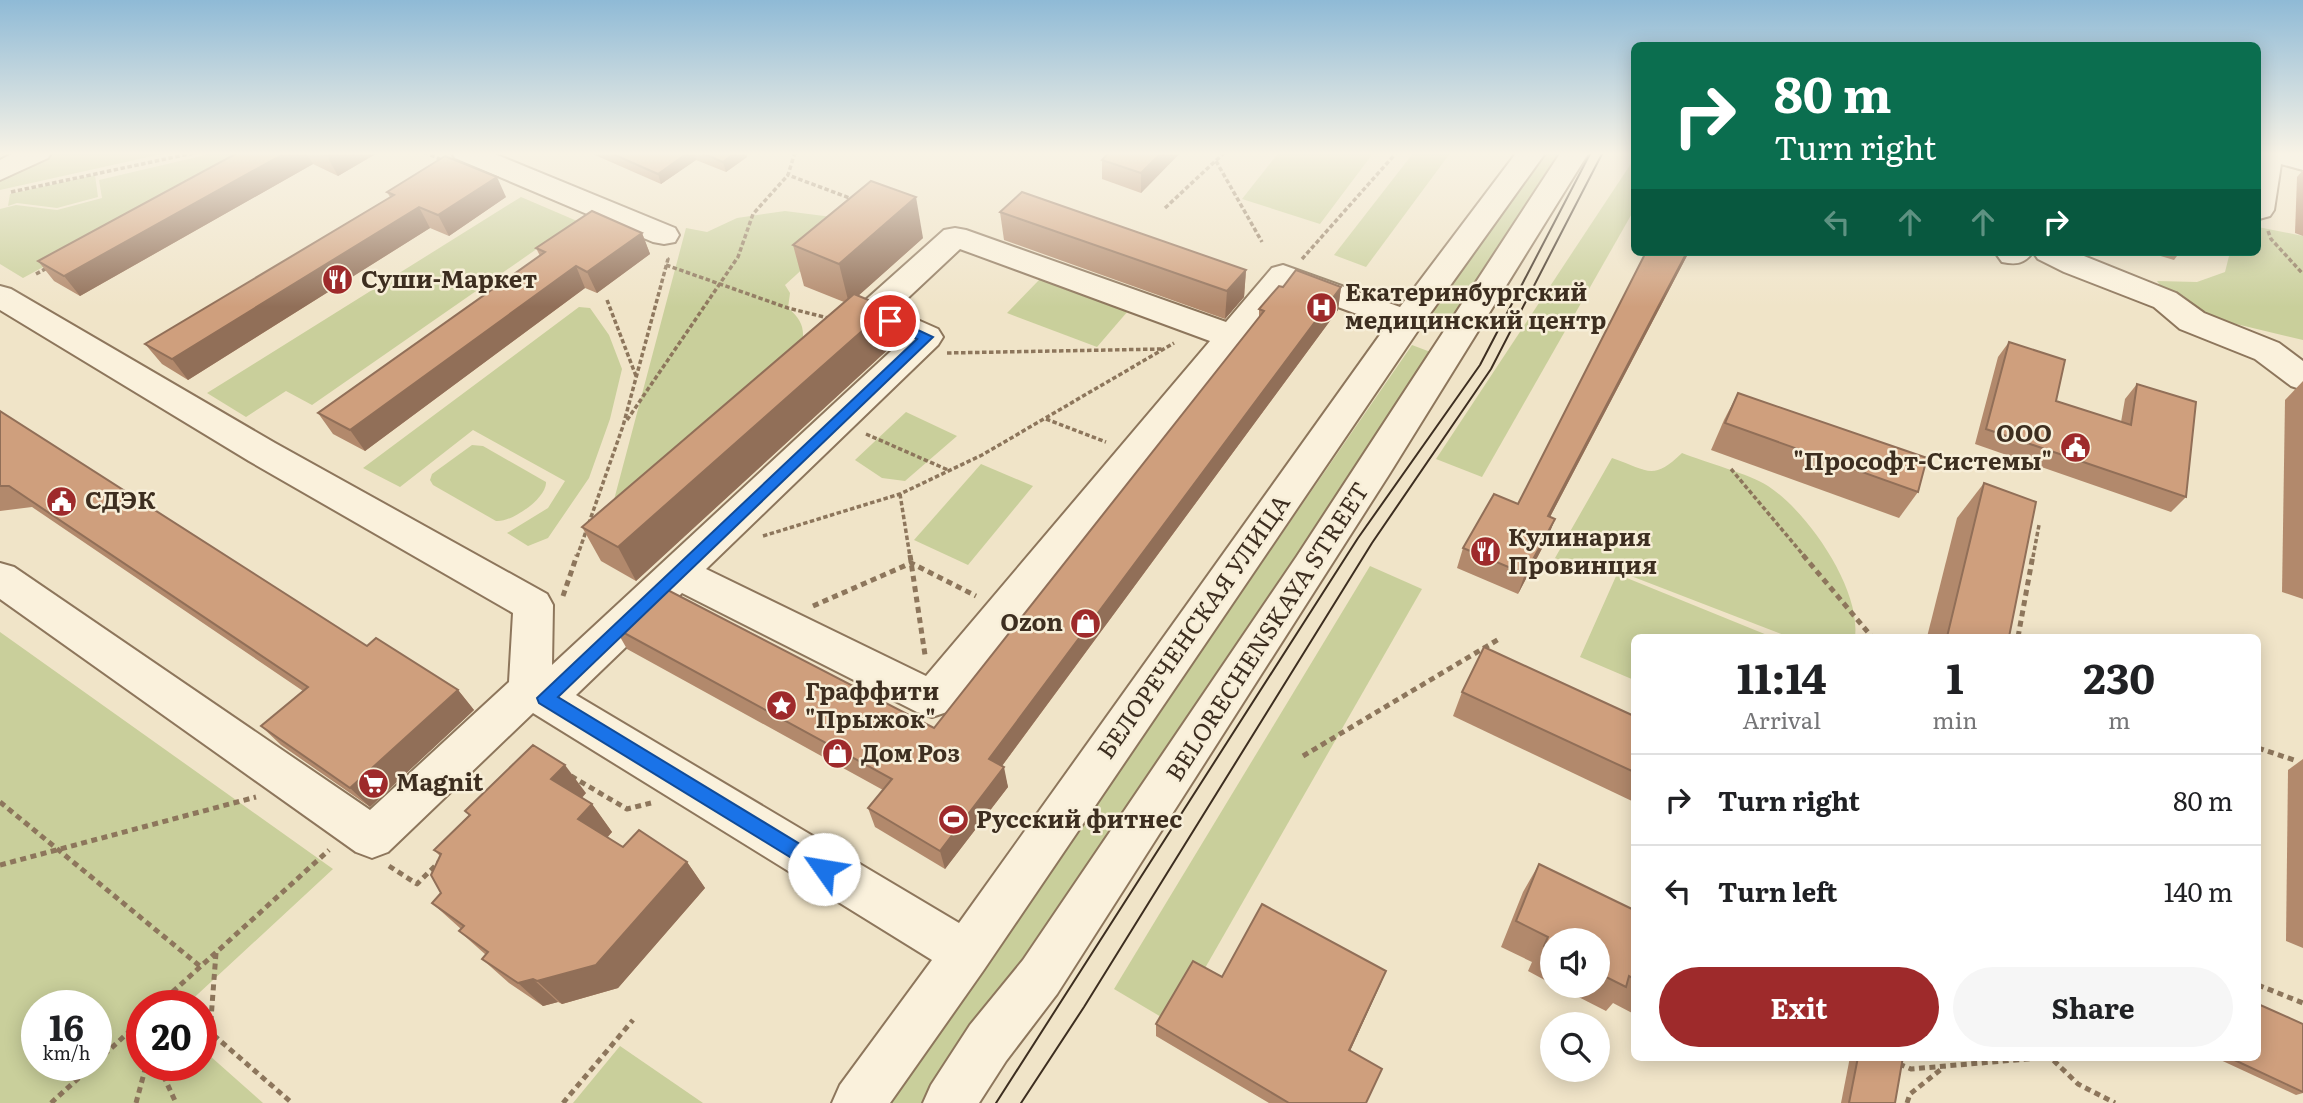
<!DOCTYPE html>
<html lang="en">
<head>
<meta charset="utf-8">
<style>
	body { margin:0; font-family:Literata,serif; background:#f6f6f6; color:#202124; height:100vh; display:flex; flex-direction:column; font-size:26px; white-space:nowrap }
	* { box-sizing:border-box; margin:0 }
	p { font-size:23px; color:#757577 }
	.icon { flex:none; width:38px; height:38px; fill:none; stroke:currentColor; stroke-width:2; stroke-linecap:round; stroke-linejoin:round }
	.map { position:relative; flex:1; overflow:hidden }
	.panel { position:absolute; left:1631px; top:634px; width:630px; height:427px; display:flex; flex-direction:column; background:#fff; border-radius:10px; box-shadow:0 4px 18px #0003 }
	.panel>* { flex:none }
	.banner { position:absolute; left:1631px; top:42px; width:630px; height:214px; border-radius:10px; box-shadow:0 4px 18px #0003; background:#0b6e4f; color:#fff; overflow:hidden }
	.tools { position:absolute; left:1540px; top:928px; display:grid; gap:14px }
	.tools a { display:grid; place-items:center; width:70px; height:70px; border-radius:50%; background:#fff; box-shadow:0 4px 18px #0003; font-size:35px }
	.speed { position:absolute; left:21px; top:990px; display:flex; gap:14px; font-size:35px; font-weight:700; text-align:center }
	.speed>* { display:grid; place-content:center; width:91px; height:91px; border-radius:50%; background:#fff; box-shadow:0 4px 18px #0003; line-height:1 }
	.speed small { font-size:18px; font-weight:400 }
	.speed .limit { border:10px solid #d22; background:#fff; color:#111 }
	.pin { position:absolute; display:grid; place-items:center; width:60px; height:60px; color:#fff; margin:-30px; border:4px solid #fff; border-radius:50%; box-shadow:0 2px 7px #0007 }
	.me { position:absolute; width:77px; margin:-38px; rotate:302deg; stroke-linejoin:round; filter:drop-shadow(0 0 5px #0008) }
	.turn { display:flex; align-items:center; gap:24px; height:147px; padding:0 28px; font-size:32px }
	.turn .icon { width:91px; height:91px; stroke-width:2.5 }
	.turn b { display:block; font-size:49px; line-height:60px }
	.lanes { display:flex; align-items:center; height:66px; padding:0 28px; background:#0003; justify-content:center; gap:35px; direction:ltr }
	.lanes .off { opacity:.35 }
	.eta { display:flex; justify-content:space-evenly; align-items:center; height:119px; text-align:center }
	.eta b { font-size:42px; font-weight:700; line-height:49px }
	.button { display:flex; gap:14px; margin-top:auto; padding:14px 28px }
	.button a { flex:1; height:80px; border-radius:42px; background:#9e2a2b; color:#fff; font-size:28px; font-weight:700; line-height:80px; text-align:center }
	.button a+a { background:#f6f6f6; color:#202124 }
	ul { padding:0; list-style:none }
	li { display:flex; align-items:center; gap:21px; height:91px; padding:0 28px; border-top:2px solid #e0e0e0 }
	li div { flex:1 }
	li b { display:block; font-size:26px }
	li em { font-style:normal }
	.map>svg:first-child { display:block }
	.green { fill:#c9cf9b; fill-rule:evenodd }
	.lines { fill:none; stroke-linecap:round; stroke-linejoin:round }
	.minor-casing { stroke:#8d765c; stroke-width:4 }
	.path-far1 { stroke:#8d765c; stroke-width:3.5; stroke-dasharray:4.5 2.5; stroke-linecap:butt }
	.path { stroke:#8d765c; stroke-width:5; stroke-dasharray:6 4.5; stroke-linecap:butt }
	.minor { fill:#faf1dc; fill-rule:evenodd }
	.tram { stroke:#3d2e20; stroke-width:2 }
	.wall { fill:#b2896c }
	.shaded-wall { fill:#916f58 }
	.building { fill:#cf9f7d; stroke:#916f58; stroke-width:2 }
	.route { fill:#1a73e8; stroke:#114b97; stroke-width:2 }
	.labels { text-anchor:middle; stroke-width:5; stroke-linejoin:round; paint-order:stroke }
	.poi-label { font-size:24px; font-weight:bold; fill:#3d2e20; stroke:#f7eed8; text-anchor:start }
	.street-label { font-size:24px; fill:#3d2e20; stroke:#f7eed8 }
</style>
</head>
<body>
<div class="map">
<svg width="2303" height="1103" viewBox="0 0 2303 1103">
	<rect width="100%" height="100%" fill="#f0e4c8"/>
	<!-- green -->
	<g class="green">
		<polygon points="46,152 171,152 0,190 0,175"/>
		<polygon points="218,152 255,152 23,278 0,264 0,209 16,205 57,210 102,198 99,180"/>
		<polygon points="1279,152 1374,152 1320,224 1242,199"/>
		<polygon points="1414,152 1451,152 1366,267 1334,255"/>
		<polygon points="1537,152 1559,152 1451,319 1432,312"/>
		<polygon points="1634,159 1634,210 1482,477 1436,459"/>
		<polygon points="95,175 98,197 57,208 17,203 8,206 10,194"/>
		<polygon points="521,197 577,221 312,405 286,391 246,417 207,393"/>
		<path d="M785 211 832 217 852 224 785 285 790 293 788 308C802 320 805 328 802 346L610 515 686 228 707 232 737 218Z"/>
		<polygon points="2258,227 2303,236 2303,340 2178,310 2157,281 2197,282 2225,272 2230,252 2258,252"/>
		<polygon points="1040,279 1128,311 1097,347 1007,313"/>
		<polygon points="579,307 590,308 609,335 622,369 610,419 589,478 548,538 528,546 507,533 548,508 565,481 473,430 400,487 363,468"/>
		<polygon points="1412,345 1433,353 929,1103 890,1103"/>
		<polygon points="906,412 957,436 905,481 882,478 855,460"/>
		<path d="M472 445 483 446 546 482C547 498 511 523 496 521L433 485 430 480 432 474Z"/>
		<path d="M1682 453C1704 462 1750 474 1768 486 1808 512 1861 589 1855 637H1789L1605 566 1599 575 1555 558 1612 458C1648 470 1652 482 1682 453Z"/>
		<polygon points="981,464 1033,486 968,565 914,540"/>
		<polygon points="1370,566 1422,589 1173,1024 1114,989"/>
		<polygon points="1617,574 1772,637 1634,637 1634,680 1580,657"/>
		<path d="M0 632 333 869 185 1006H142V1066H201V1048L263 1103H0ZM37 1006H96V1066H37Z"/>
		<polygon points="620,1046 703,1103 573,1103"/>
	</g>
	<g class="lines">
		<defs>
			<g id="minor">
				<polygon points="15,152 52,152 48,158 0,180 0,160"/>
				<polygon points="451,152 490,152 675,228 679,235 675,242 664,244 653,242 455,158"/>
				<path d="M1517 152H1546L1419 329 983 971 890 1103H832L840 1085 932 960 533 713 388 852 372 858 356 852 0 599V563L14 567 370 810 509 682 513 613 249 461 0 310V286L11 289 275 443 547 594 553 605 552 665 903 340 860 321 856 313 860 305 944 230 955 228 966 230 1226 322 1272 268 1283 265 1400 307ZM960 249 1210 341 926 676 706 569 938 345 943 337 938 329 895 310ZM1289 289 1387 325 959 923 576 695 682 593 917 712 932 717 947 712Z"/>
				<polygon points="1561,152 1589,152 1390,473 1057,994 1006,1061 979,1103 923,1103 931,1085 970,1025 1023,960 1297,556"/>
				<polygon points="2258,152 2303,152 2303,170 2281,164 2274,210 2270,216 2259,219"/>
				<path d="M1999 252H2033C2024 264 2016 265 2002 262L1997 255Z"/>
				<polygon points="2033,252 2074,252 2176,293 2204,313 2279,343 2303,361 2303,390 2291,386 2255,359 2180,329 2154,307 2064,272 2038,259"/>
			</g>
		</defs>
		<!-- minor casing -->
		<use href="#minor" class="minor-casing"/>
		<!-- path-far1 -->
		<g class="path-far1">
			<polyline points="424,152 440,159"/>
			<polyline points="795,152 788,175 855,200"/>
			<polyline points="1216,161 1262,242"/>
			<polyline points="11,192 198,152"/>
			<polyline points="1165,208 1225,152"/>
			<polyline points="2268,231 2271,239 2303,274"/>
			<polyline points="1302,259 1397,152"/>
			<polyline points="666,265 788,308 832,319"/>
			<polyline points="36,274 47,268"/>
			<polyline points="607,300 636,376"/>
			<polyline points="947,353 1162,349"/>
			<polyline points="1046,419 1106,442"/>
			<polyline points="627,420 738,257 753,214 788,175"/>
			<polyline points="866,434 948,470"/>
			<polyline points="1731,469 1805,557"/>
			<polyline points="900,494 910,557"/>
			<polyline points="763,536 900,494 982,455 1174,343"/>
			<polyline points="577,557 623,426 668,259 666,258"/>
			<polyline points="2033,557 2039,525"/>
		</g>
		<!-- path -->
		<g class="path">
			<polyline points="910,555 925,655"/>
			<polyline points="1803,555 1872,637"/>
			<polyline points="563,596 577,555"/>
			<polyline points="813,606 911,563 976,596"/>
			<polyline points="2018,637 2033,555"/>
			<polyline points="2258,748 2297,761"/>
			<polyline points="1303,756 1499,639"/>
			<polyline points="571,776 627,809 651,803"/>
			<polyline points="0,802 201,967"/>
			<polyline points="0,865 256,797"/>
			<polyline points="389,866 417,884 439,862"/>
			<polyline points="216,953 210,1032 292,1103"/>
			<polyline points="2258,985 2303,1003"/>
			<polyline points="157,1006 329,850"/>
			<polyline points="96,1062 142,1020"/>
			<polyline points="1899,1064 1911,1069 2050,1057 2078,1084 2115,1103"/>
			<polyline points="159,1066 176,1103"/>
			<polyline points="51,1103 92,1066"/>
			<polyline points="136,1103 146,1066"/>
			<polyline points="563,1103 633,1020"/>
			<polyline points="1907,1103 1910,1094 1944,1067"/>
		</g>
		<!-- minor -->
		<use href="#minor" class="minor"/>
		<!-- tram -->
		<g class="tram">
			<polyline points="996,1103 1358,538 1480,365 1591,152"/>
			<polyline points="1021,1103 1084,1007 1372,543 1491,369 1603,152"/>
		</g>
	</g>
	<!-- wall -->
	<g class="wall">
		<polygon points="239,152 379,152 338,176 313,164 80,296 54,281 38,261"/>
		<polygon points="588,152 746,152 747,157 726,172 696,160 661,184"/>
		<polygon points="1109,152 1181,152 1141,193 1102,179 1102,160"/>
		<polygon points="2303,170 2303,236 2295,233 2297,177"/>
		<polygon points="387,192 506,197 449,236 430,228 188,380 162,364 145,344 390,197"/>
		<polygon points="1000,212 1246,270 1244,297 1225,319 1004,240"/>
		<polygon points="642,233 650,254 597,293 585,288 365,451 333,434 318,413 540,256 536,248"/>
		<polygon points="923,238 858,296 888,308 895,343 636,581 601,561 582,527 844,302 804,286 793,245"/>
		<polygon points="1689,252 1550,517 1555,519 1547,539 1518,594 1457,568 1463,548 1518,504"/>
		<polygon points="2147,252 2180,252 2174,260"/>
		<polygon points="1283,287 1341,287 1338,310 1002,766 1008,787 945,869 875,827 868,808 883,790 627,649 615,628 934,728 1259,318 1259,309"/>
		<polygon points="2009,342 2056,401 2121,422 2125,399 2137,384 2186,497 2171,512 1975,444 1998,357"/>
		<polygon points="2303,381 2303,599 2282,592 2285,400"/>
		<polygon points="1738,393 1918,492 1899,518 1711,450 1724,420"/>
		<polygon points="0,411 367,646 458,690 474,710 370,807 281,745 261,726 303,691 32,507 0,511"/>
		<polygon points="1984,483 2009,637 1927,637 1957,518"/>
		<polygon points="1462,692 1634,716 1634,802 1453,716"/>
		<polygon points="2303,759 2303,948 2286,941 2288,770"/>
		<polygon points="586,793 582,798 592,804 612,832 607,838 623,847 687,862 705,888 618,988 562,1004 558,1002 543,1006 509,983 482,959 486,955 459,931 461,929 432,903 441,893 440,856 434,850 469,815 465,811"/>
		<polygon points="1539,864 1634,910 1634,1014 1613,1003 1606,1011 1555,985 1598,985 1598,940 1552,940 1552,984 1528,971 1532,962 1501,947 1523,892"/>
		<polygon points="1222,977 1381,983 1350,1051 1366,1103 1269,1103 1156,1036 1156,1024"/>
		<polygon points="2303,1024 2303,1093 2296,1095 2214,1057 2258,1057"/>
		<polygon points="1850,1057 1903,1057 1895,1103 1841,1103"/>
	</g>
	<!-- shaded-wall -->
	<g class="shaded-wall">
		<polygon points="287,152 306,152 313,164 80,296 64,276"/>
		<polygon points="334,152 379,152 338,176 327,156"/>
		<polygon points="689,152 694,152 696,160 661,184 658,174"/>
		<polygon points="736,152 746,152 747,157 726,172 723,162"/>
		<polygon points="1162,152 1181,152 1141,193 1141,173"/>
		<polygon points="497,177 506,197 449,236 438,215"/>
		<polygon points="916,197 923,238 849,304 839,264"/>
		<polygon points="419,207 430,228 188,380 172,359"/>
		<polygon points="642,233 650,254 597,293 587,272"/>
		<polygon points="1687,252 1689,252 1540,536 1548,516"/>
		<polygon points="576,266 585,288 365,451 350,430"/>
		<polygon points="1246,270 1244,297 1225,319 1227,291"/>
		<polygon points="1341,287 1338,310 993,778 989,759"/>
		<polygon points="888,308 895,343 636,581 618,547"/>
		<polygon points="1555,519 1547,539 1518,594 1525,574"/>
		<polygon points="458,690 474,710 370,807 350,788"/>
		<polygon points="565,765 586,793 573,807 551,779"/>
		<polygon points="1004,767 1008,787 945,869 940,851"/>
		<polygon points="592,804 612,832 599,846 578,819"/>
		<polygon points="687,862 705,888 618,988 562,1004 537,981"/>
		<polygon points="1386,971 1381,983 1345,1062 1349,1050"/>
		<polygon points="533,979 558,1002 543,1006 518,983"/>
	</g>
	<!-- building -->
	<g class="building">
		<polygon points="239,152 287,152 64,276 38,261"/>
		<polygon points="318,152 334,152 327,156"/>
		<polygon points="608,152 689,152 658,174"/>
		<polygon points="699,152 736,152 723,162"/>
		<polygon points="1109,152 1162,152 1141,173 1102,160"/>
		<polygon points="445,156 497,177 438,215 419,207 172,359 145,344 394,195 387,192"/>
		<polygon points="871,181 916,197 839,264 793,245"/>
		<polygon points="1022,192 1246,270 1227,291 1000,212"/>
		<polygon points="592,211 642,233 587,272 576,266 350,430 318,413 545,252 536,248"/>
		<polygon points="1646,252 1687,252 1548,516 1555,519 1525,574 1463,548 1494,494 1518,504"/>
		<polygon points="1296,270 1341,287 989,759 1004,767 940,851 868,808 892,779 615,628 660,586 934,728 1264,311 1259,309 1279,286 1283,287"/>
		<polygon points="854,294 888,308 618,547 582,527"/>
		<polygon points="2009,342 2065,360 2056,401 2131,425 2137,384 2196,402 2186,497 1986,429"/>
		<polygon points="1738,393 1927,458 1918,492 1725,423"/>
		<polygon points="0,411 367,646 376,638 458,690 350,788 261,726 308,687 9,486 0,486"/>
		<polygon points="1984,483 2036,502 2009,637 1947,637"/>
		<polygon points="1484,647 1634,716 1634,772 1462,692"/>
		<polygon points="533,745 565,765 551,779 592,804 578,819 623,847 639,830 687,862 596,965 537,981 533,979 518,983 482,959 488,952 459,931 464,926 432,903 441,893 431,875 441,854 434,850 470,815 465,811"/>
		<polygon points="1539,864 1634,910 1634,979 1629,976 1626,987 1598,973 1598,940 1552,940 1552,950 1544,946 1548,937 1516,921"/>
		<polygon points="1262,904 1386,971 1349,1050 1382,1069 1366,1103 1289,1103 1156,1024 1193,961 1222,977"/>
		<polygon points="2258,1004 2303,1024 2303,1092 2228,1057 2258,1057"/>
		<polygon points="1858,1057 1903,1057 1895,1103 1849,1103"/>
	</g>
	<!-- sky -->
	<linearGradient id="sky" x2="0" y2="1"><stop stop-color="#8fbad6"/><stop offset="0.5" stop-color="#f8f3e6"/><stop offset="1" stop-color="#f8f3e6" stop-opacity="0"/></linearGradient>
	<rect width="2303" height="307" fill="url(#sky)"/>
	<!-- route -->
	<polygon class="route" points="890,317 933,337 558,697 831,863 834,869 831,875 824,878 539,703 537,698 917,339 885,324 885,318"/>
	<!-- icons -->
	<defs>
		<symbol id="restaurant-disc" viewBox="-11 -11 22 22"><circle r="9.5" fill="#9e2a2b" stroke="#f7eed8"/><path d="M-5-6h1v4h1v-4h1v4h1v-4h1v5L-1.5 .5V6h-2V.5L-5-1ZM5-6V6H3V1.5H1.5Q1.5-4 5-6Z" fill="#fff"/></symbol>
		<symbol id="hospital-disc" viewBox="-11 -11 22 22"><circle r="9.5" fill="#9e2a2b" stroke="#f7eed8"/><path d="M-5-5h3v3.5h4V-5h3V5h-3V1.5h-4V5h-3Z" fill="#fff"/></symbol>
		<symbol id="civic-disc" viewBox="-11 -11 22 22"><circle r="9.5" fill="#9e2a2b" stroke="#f7eed8"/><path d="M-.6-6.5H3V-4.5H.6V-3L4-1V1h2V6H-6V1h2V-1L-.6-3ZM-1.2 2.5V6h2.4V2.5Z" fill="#fff"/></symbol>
		<symbol id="shop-disc" viewBox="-11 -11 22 22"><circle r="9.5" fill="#9e2a2b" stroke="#f7eed8"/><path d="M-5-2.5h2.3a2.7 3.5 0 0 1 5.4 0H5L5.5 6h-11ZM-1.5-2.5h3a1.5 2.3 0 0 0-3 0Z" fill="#fff"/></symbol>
		<symbol id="sight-disc" viewBox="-11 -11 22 22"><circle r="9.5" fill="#9e2a2b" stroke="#f7eed8"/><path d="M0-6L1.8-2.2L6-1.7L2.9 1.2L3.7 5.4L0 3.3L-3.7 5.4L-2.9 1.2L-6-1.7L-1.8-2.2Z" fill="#fff"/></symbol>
		<symbol id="supermarket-disc" viewBox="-11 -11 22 22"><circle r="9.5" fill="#9e2a2b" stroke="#f7eed8"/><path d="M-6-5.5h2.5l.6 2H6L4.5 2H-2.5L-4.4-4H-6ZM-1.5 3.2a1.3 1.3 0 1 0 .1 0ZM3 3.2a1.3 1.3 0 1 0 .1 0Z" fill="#fff"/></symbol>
		<symbol id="stadium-disc" viewBox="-11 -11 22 22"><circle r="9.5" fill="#9e2a2b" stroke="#f7eed8"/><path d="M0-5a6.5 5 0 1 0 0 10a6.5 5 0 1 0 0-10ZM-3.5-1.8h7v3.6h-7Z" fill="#fff"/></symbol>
	</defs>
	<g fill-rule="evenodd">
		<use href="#restaurant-disc" x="320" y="262" width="35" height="35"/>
		<use href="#hospital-disc" x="1304" y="290" width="35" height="35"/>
		<use href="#civic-disc" x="2058" y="430" width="35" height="35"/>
		<use href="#civic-disc" x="44" y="484" width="35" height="35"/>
		<use href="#restaurant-disc" x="1468" y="534" width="35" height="35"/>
		<use href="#shop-disc" x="1068" y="606" width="35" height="35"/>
		<use href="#sight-disc" x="764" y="688" width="35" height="35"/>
		<use href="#shop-disc" x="820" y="736" width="35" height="35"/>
		<use href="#supermarket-disc" x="356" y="766" width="35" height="35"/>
		<use href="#stadium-disc" x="936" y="802" width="35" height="35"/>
	</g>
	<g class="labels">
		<!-- poi labels -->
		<g class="poi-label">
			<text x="361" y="288">Суши-Маркет</text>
			<text x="1345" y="301">Екатеринбургский<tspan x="1345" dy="28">медицинский центр</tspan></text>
			<text x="2052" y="442" text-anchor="end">ООО<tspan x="2052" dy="28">"Прософт-Системы"</tspan></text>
			<text x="85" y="509">СДЭК</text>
			<text x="1508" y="546">Кулинария<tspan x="1508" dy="28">Провинция</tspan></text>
			<text x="1063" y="631" text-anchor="end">Ozon</text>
			<text x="805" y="700">Граффити<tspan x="805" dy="28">"Прыжок"</tspan></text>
			<text x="861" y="762">Дом Роз</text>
			<text x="396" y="791">Magnit</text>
			<text x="976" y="828">Русский фитнес</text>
		</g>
		<!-- street labels -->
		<g class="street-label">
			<text transform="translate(1194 627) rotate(-55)" y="8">БЕЛОРЕЧЕНСКАЯ УЛИЦА</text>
			<text transform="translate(1268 632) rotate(-57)" y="8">BELORECHENSKAYA STREET</text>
		</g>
	</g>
</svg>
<div class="tools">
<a><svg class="icon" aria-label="sound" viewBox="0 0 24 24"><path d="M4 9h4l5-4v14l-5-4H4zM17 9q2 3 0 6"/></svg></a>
<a><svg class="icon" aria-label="search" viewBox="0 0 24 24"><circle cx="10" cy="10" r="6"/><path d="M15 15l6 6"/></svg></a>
</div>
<div class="speed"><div>16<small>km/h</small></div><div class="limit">20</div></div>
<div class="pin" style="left:890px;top:321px;background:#d93025"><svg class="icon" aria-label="arrive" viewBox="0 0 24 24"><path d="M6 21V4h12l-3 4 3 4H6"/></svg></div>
<svg class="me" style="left:824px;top:869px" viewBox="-20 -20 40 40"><circle r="19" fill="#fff"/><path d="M0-13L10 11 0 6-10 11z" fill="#1a73e8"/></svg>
<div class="banner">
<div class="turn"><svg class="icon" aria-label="right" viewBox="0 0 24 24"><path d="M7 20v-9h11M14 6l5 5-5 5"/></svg><div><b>80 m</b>Turn right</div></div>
<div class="lanes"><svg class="icon off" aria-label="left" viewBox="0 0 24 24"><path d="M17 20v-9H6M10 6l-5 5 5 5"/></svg><svg class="icon off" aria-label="ahead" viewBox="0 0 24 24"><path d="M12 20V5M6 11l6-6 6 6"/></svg><svg class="icon off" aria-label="ahead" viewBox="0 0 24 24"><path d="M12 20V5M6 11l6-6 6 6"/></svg><svg class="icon" aria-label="right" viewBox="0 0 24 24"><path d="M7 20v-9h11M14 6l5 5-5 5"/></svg></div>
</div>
<section class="panel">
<div class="eta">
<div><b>11:14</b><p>Arrival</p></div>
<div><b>1</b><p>min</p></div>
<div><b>230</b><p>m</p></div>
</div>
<ul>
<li><svg class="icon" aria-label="right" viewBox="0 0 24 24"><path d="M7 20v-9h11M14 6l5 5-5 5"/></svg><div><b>Turn right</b></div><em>80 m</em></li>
<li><svg class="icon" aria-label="left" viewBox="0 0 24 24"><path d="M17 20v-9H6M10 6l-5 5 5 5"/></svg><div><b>Turn left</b></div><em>140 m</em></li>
</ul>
<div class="button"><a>Exit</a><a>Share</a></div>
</section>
</div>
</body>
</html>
